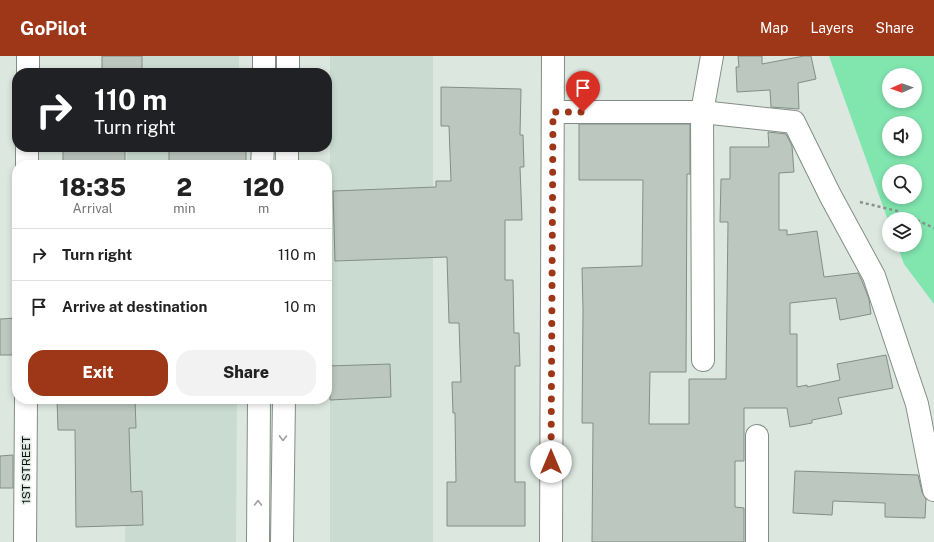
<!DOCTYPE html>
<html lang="en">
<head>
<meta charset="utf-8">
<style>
	body { margin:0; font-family:"Public Sans",sans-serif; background:#f2f2f2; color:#222; height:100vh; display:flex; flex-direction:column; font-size:15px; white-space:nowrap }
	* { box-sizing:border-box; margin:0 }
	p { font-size:13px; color:#767676 }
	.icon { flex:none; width:22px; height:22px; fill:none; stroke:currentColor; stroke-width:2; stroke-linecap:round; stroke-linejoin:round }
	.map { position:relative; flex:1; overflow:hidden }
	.details { position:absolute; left:12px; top:104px; width:320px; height:244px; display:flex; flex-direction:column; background:#fff; border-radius:16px; box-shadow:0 2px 6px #0003 }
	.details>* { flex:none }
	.top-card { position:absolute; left:12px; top:12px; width:320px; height:84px; border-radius:16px; box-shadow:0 2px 6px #0003; background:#202124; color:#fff; overflow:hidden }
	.needle { width:26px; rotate:268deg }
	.controls { position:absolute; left:882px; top:12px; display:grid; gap:8px }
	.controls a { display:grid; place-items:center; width:40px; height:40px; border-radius:50%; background:#fff; box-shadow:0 2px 6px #0003; font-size:20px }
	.pin { position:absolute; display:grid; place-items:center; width:34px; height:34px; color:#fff; margin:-41px -17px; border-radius:50% 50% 50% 0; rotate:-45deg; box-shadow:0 0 4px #0007 }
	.pin .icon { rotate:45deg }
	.me { position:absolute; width:44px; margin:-22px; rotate:0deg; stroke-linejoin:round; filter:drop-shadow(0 0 3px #0008) }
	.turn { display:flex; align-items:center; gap:14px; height:84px; padding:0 16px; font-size:18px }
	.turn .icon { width:52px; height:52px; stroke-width:2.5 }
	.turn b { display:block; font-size:28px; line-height:34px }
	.eta { display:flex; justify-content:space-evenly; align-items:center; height:68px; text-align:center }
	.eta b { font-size:24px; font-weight:800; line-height:28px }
	.button { display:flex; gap:8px; margin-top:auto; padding:8px 16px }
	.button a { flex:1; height:46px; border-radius:16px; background:#9e3618; color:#fff; font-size:16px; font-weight:800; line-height:46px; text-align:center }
	.button a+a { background:#f2f2f2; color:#222 }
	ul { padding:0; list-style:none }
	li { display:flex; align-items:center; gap:12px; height:52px; padding:0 16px; border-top:1px solid #e0e0e0 }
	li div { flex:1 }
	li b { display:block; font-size:15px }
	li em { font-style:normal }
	header { display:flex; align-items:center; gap:24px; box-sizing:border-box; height:56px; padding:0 20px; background:#9e3618; color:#fff }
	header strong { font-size:19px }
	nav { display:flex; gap:22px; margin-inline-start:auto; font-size:14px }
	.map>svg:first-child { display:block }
	.built { fill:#cadcd1 }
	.water { fill:#81e5ae; fill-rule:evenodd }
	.building { fill:#bcc7c0; stroke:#838e87 }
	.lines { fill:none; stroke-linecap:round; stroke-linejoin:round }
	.minor-casing { stroke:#838d86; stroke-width:24 }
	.tertiary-casing { stroke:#838d86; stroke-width:24 }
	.path { stroke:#89918c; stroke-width:2.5; stroke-dasharray:3 3; stroke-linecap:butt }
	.minor { stroke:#fff; stroke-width:22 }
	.tertiary { stroke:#fff; stroke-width:22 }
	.oneway { stroke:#9e9f9e }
	.route { stroke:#9e3618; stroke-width:7; stroke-dasharray:0 12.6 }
	.labels { text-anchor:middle; stroke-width:3; stroke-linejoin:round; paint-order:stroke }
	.street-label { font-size:12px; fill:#0c100d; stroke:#dce7e0 }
</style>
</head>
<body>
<header>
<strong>GoPilot</strong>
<nav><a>Map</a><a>Layers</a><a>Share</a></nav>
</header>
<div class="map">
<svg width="934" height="486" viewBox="0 0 934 486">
	<rect width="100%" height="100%" fill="#dce7e0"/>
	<!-- built -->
	<g class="built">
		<rect x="127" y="0" width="112" height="17"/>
		<rect x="330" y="0" width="103" height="486"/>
		<polygon points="127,91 239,91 238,109 127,109"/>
		<polygon points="126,343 237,343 236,486 125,486"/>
	</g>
	<!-- water -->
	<path class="water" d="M829 0H934V248L904 208 897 189H915V163H889V167ZM889 19H915V45H889ZM889 67H915V93H889ZM889 115H915V141H889Z"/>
	<!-- building -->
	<g class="building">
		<rect x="102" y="0" width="40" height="17"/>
		<polygon points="738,0 762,0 762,8 804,0 811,0 816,23 798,27 799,53 771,51 770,34 737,36 736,11 739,11"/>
		<polygon points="441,31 521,33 520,79 523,79 524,111 520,111 522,164 505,164 505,224 513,224 514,277 519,277 520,310 515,310 515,426 525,426 525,470 447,470 447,426 456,426 455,357 453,357 452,326 461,326 459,267 449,267 447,201 335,205 333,135 436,131 436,125 451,125 449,70 441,70"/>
		<polygon points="579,68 690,68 690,118 687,118 686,316 650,316 649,368 689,368 689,323 726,323 728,166 720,166 721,123 730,123 730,91 769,91 768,76 786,78 792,90 794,116 779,117 779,174 787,174 787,179 817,175 824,221 858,217 862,225 869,243 871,258 840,264 836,242 790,247 790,278 797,278 797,331 807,329 807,331 840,324 837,308 886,299 893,332 838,342 842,358 812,364 812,367 790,371 787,352 744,352 744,405 735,405 735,451 744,452 744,486 592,486 593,367 582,367 583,254 582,212 642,210 643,124 579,124"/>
		<rect x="169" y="91" width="77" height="18"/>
		<rect x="63" y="92" width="62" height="17"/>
		<polygon points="17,262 17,299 0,299 0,263"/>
		<polygon points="390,308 391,341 330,344 329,310"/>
		<polygon points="57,343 135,343 136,372 129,372 131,436 142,435 143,469 76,471 75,374 58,374"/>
		<polygon points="13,399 13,432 0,432 0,400"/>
		<polygon points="795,415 918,419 922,436 926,443 925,462 885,461 885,447 833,445 832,459 793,457"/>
	</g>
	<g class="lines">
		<defs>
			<g id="minor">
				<polyline points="28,17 28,0"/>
				<polyline points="553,56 702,56 794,66 830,139 874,220 917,348 934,434"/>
				<polyline points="27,109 27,91"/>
				<polyline points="703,304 702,56 712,0"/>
				<polyline points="25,486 26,343"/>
				<polyline points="551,486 553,0"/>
				<polyline points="757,486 757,380"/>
			</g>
			<g id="tertiary">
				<polyline points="264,17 264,0"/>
				<polyline points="288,17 288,0"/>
				<polyline points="262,109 263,91"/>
				<polyline points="287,109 287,91"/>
				<polyline points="258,486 259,343"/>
				<polyline points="282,486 284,343"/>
			</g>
		</defs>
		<!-- minor casing -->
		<use href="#minor" class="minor-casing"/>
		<!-- tertiary casing -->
		<use href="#tertiary" class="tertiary-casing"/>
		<!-- path -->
		<polyline class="path" points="860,146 897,155 934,172"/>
		<!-- minor -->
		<use href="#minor" class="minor"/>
		<!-- tertiary -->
		<use href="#tertiary" class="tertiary"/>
	</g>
	<!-- one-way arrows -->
	<defs><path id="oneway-chevron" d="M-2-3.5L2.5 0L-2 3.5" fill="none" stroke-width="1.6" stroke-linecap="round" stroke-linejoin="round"/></defs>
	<g class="oneway">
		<use href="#oneway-chevron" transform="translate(283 382) rotate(91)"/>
		<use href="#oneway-chevron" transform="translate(258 447) rotate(-89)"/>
	</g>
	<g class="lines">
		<!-- route -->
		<polyline class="route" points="551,406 553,56 583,56"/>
	</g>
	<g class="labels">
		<!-- street labels -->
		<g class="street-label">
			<text transform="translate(26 414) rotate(-90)" y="4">1ST STREET</text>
		</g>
	</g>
</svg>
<div class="controls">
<a><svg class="needle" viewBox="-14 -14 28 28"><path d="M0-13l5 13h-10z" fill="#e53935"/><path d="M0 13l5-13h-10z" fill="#767676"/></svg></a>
<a><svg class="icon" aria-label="sound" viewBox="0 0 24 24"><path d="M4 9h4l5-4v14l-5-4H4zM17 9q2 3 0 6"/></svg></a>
<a><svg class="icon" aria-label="search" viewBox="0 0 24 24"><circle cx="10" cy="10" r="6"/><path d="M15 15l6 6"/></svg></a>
<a><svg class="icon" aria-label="layers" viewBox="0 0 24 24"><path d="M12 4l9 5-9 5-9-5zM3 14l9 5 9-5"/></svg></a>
</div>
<div class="pin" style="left:583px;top:56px;background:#d93025"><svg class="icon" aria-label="arrive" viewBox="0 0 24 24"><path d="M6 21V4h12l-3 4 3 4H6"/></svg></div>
<svg class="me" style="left:551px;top:406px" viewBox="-20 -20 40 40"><circle r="19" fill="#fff"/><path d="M0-13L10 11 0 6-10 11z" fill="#9e3618"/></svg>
<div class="top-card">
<div class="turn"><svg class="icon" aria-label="right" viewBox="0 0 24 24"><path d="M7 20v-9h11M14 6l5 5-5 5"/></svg><div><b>110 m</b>Turn right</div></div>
</div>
<section class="details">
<div class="eta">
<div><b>18:35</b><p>Arrival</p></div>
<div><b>2</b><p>min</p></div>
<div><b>120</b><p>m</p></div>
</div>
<ul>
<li><svg class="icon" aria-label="right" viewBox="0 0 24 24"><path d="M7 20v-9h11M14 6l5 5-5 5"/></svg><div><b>Turn right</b></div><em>110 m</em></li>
<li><svg class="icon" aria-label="arrive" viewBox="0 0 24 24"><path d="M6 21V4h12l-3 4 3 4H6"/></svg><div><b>Arrive at destination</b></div><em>10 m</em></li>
</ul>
<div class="button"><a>Exit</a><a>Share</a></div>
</section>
</div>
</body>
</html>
